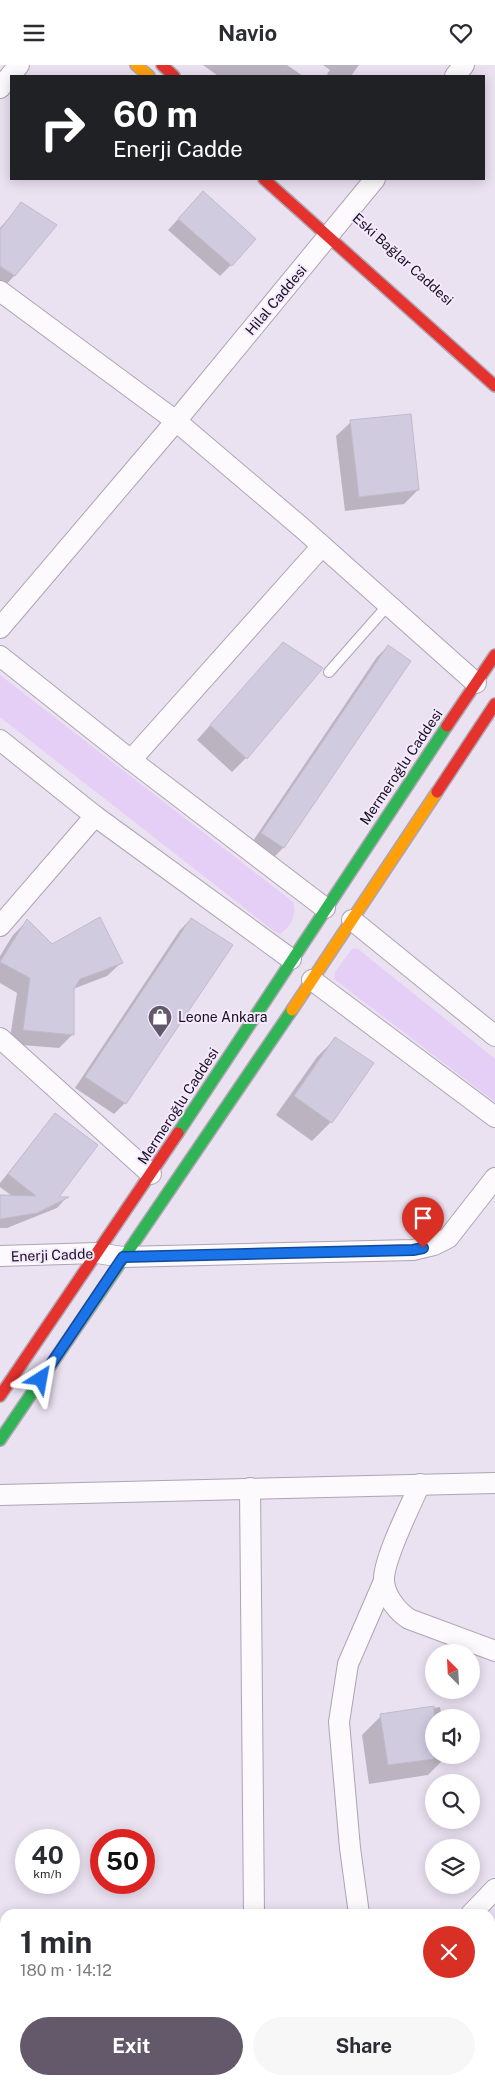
<!DOCTYPE html>
<html lang="en">
<head>
<meta charset="utf-8">
<style>
	body { margin:0; font-family:"Public Sans",sans-serif; background:#f7f7f7; color:#2b2b33; height:100vh; display:flex; flex-direction:column; font-size:19px; white-space:nowrap }
	* { box-sizing:border-box; margin:0 }
	p { font-size:16px; color:#7c7c81 }
	.icon { flex:none; width:28px; height:28px; fill:none; stroke:currentColor; stroke-width:2; stroke-linecap:round; stroke-linejoin:round }
	.map { position:relative; flex:1; overflow:hidden }
	.side { position:absolute; left:0px; top:1844px; width:495px; height:176px; display:flex; flex-direction:column; background:#fff; border-radius:15px 15px 0 0; box-shadow:0 2px 12px #0003 }
	.side>* { flex:none }
	.banner { position:absolute; left:10px; top:10px; width:475px; height:105px; border-radius:0px; box-shadow:0 2px 12px #0003; background:#202124; color:#fff; overflow:hidden }
	.needle { width:32px; rotate:336deg }
	.fabs { position:absolute; left:425px; top:1579px; display:grid; gap:10px }
	.fabs a { display:grid; place-items:center; width:55px; height:55px; border-radius:50%; background:#fff; box-shadow:0 2px 12px #0003; font-size:25px }
	.speed { position:absolute; left:15px; top:1764px; display:flex; gap:10px; font-size:25px; font-weight:700; text-align:center }
	.speed>* { display:grid; place-content:center; width:65px; height:65px; border-radius:50%; background:#fff; box-shadow:0 2px 12px #0003; line-height:1 }
	.speed small { font-size:12px; font-weight:400 }
	.speed .limit { border:8px solid #d22; background:#fff; color:#111 }
	.pin { position:absolute; display:grid; place-items:center; width:42px; height:42px; color:#fff; margin:-51px -21px; border-radius:50% 50% 50% 0; rotate:-45deg; box-shadow:0 0 5px #0007 }
	.pin .icon { rotate:45deg }
	.me { position:absolute; width:55px; margin:-28px; rotate:34deg; stroke-linejoin:round; filter:drop-shadow(0 0 4px #0008) }
	.turn { display:flex; align-items:center; gap:18px; height:105px; padding:0 20px; font-size:22px }
	.turn .icon { width:65px; height:65px; stroke-width:2.5 }
	.turn b { display:block; font-size:35px; line-height:42px }
	.round { display:grid; place-items:center; flex:none; width:52px; height:52px; border-radius:26px; background:#f7f7f7 }
	.overview { display:flex; align-items:center; justify-content:space-between; height:85px; padding:0 20px }
	h1 { font-size:30px; font-weight:700; line-height:38px }
	.button { display:flex; gap:10px; margin-top:auto; padding:10px 20px }
	.button a { flex:1; height:58px; border-radius:30px; background:#63596a; color:#fff; font-size:20px; font-weight:700; line-height:58px; text-align:center }
	.button a+a { background:#f7f7f7; color:#2b2b33 }
	header { display:flex; justify-content:space-between; align-items:center; height:65px; padding:0 20px; background:#fff; font-size:22px; font-weight:700 }
	.map>svg:first-child { display:block }
	.green { fill:#e5cff6 }
	.shadow { fill:#0003 }
	.building { fill:#d1cbe0; stroke:#c0bbcc }
	.lines { fill:none; stroke-linecap:round; stroke-linejoin:round }
	.lane-casing { stroke:#aea4b4; stroke-width:12 }
	.street-casing { stroke:#aea4b4; stroke-width:22 }
	.fast-casing { stroke:#aea4b4; stroke-width:14 }
	.slow-casing { stroke:#aea4b4; stroke-width:14 }
	.jam-casing { stroke:#aea4b4; stroke-width:14 }
	.lane { stroke:#fcfafd; stroke-width:10 }
	.street { stroke:#fcfafd; stroke-width:20 }
	.fast { stroke:#30b455; stroke-width:11 }
	.slow { stroke:#ff9f0a; stroke-width:11 }
	.jam { stroke:#e5322d; stroke-width:11 }
	.route-casing { stroke:#114b97; stroke-width:12 }
	.route { stroke:#1a73e8; stroke-width:9 }
	.labels { text-anchor:middle; stroke-width:4; stroke-linejoin:round; paint-order:stroke }
	.street-label { font-size:14px; fill:#1a1021; stroke:#f5e9fe }
	.poi-label { font-size:14px; fill:#1a1021; stroke:#f5e9fe; text-anchor:start }
</style>
</head>
<body>
<header><svg class="icon" aria-label="menu" viewBox="0 0 24 24"><path d="M4 6h16M4 12h16M4 18h16"/></svg>Navio<svg class="icon" aria-label="heart" viewBox="0 0 24 24"><path d="M12 20l-8-8c-3-5 5-10 8-4 3-6 11-1 8 4z"/></svg></header>
<div class="map">
<svg width="495" height="2019" viewBox="0 0 495 2019">
	<rect width="100%" height="100%" fill="#eae1f1"/>
	<!-- green -->
	<g class="green">
		<path d="M0 610 293 837C297 850 291 861 280 869L274 866 0 652Z"/>
		<polygon points="352,884 358,884 495,994 495,1037 334,914 335,907"/>
	</g>
	<!-- shadow -->
	<g class="shadow">
		<polygon points="203,0 287,0 303,11 218,11"/>
		<polygon points="323,0 359,0 351,11 330,11 327,9 330,5"/>
		<polygon points="21,139 14,211 4,222 0,219 0,163"/>
		<polygon points="192,139 231,200 220,211 168,165"/>
		<polygon points="351,357 418,425 404,439 345,446 336,371"/>
		<polygon points="283,578 246,693 232,707 197,675"/>
		<polygon points="388,581 410,596 283,783 272,794 251,779 377,592"/>
		<polygon points="191,854 125,1038 114,1049 75,1023 180,865"/>
		<polygon points="27,856 52,881 122,897 107,911 73,924 73,969 59,983 9,979 17,928 0,918 0,891 13,870"/>
		<polygon points="336,973 331,1057 312,1076 276,1050 317,992"/>
		<polygon points="55,1050 56,1133 66,1133 57,1143 7,1163 0,1163 0,1131 12,1131 0,1122 0,1118"/>
		<polygon points="440,1642 442,1652 434,1652 434,1690 447,1691 428,1710 369,1719 362,1670 381,1651"/>
	</g>
	<!-- building -->
	<g class="building">
		<polygon points="203,126 256,174 232,201 178,154"/>
		<polygon points="21,137 57,160 15,211 0,201 0,165"/>
		<polygon points="411,349 419,425 359,432 350,355"/>
		<polygon points="283,577 323,603 247,694 210,660"/>
		<polygon points="388,580 411,596 284,783 261,768"/>
		<polygon points="100,852 123,898 80,914 74,924 74,970 23,965 30,913 0,897 27,854 52,879"/>
		<polygon points="191,853 233,880 126,1039 85,1012"/>
		<polygon points="335,972 374,998 332,1058 294,1031"/>
		<polygon points="55,1048 98,1080 59,1132 69,1132 37,1148 0,1154 0,1130 36,1131 8,1109"/>
		<polygon points="434,1641 434,1694 388,1700 380,1649"/>
	</g>
	<g class="lines">
		<defs>
			<polyline id="lane" points="329,607 388,540"/>
			<g id="street">
				<polyline points="455,11 464,0"/>
				<polyline points="0,23 19,0"/>
				<polyline points="0,226 176,356 301,462 476,618"/>
				<polyline points="0,563 176,356 375,114"/>
				<polyline points="0,591 131,695 325,843"/>
				<polyline points="0,675 95,751 291,894"/>
				<polyline points="131,695 322,481"/>
				<polyline points="352,855 495,971"/>
				<polyline points="0,861 95,751"/>
				<polyline points="312,915 495,1052"/>
				<polyline points="0,973 151,1109"/>
				<polyline points="0,1191 97,1188 123,1192 413,1185 434,1180 448,1173 495,1113"/>
				<path d="M420 1419C411 1440 382 1496 384 1517 386 1532 397 1546 409 1554L495 1586"/>
				<polyline points="250,1423 254,1849"/>
				<polyline points="0,1430 495,1418"/>
				<polyline points="359,1849 350,1783 339,1657 348,1599 384,1516"/>
				<polyline points="471,1849 495,1824"/>
				<polyline points="260,2015 261,2019"/>
				<polyline points="384,2015 385,2019"/>
				<polyline points="141,2019 149,2015"/>
			</g>
			<g id="fast">
				<polyline points="178,1068 447,661"/>
				<polyline points="0,1375 292,945"/>
			</g>
			<g id="slow">
				<polyline points="136,0 149,11"/>
				<polyline points="292,945 437,727"/>
			</g>
			<g id="jam">
				<polyline points="162,0 174,11"/>
				<polyline points="264,114 495,321"/>
				<polyline points="447,661 495,590"/>
				<polyline points="437,727 495,639"/>
				<polyline points="0,1331 178,1068"/>
			</g>
		</defs>
		<!-- lane casing -->
		<use href="#lane" class="lane-casing"/>
		<!-- street casing -->
		<use href="#street" class="street-casing"/>
		<!-- fast casing -->
		<use href="#fast" class="fast-casing"/>
		<!-- slow casing -->
		<use href="#slow" class="slow-casing"/>
		<!-- jam casing -->
		<use href="#jam" class="jam-casing"/>
		<!-- lane -->
		<use href="#lane" class="lane"/>
		<!-- street -->
		<use href="#street" class="street"/>
		<!-- fast -->
		<use href="#fast" class="fast"/>
		<!-- slow -->
		<use href="#slow" class="slow"/>
		<!-- jam -->
		<use href="#jam" class="jam"/>
	</g>
	<g class="lines">
		<defs>
			<polyline id="route" points="41,1314 123,1192 413,1185 423,1183"/>
		</defs>
		<!-- route casing -->
		<use href="#route" class="route-casing"/>
		<!-- route -->
		<use href="#route" class="route"/>
	</g>
	<!-- icons -->
	<defs>
		<symbol id="shop-pin" viewBox="-11 -11 22 30"><path d="M0 17L-7.5 6A9.5 9.5 0 1 1 7.5 6Z" fill="#63596a" stroke="#f5e9fe"/><path d="M-5-2.5h2.3a2.7 3.5 0 0 1 5.4 0H5L5.5 6h-11ZM-1.5-2.5h3a1.5 2.3 0 0 0-3 0Z" fill="#fff"/></symbol>
	</defs>
	<g fill-rule="evenodd">
		<use href="#shop-pin" x="146" y="938" width="28" height="38"/>
	</g>
	<g class="labels">
		<!-- street labels -->
		<g class="street-label">
			<text transform="translate(403 194) rotate(42)" y="5">Eski Bağlar Caddesi</text>
			<text transform="translate(276 235) rotate(-50)" y="5">Hilal Caddesi</text>
			<text transform="translate(401 702) rotate(-56)" y="5">Mermeroğlu Caddesi</text>
			<text transform="translate(178 1041) rotate(-57)" y="5">Mermeroğlu Caddesi</text>
			<text transform="translate(52 1190) rotate(-2)" y="5">Enerji Cadde</text>
		</g>
		<!-- poi labels -->
		<g class="poi-label">
			<text x="178" y="957">Leone Ankara</text>
		</g>
	</g>
</svg>
<div class="fabs">
<a><svg class="needle" viewBox="-14 -14 28 28"><path d="M0-13l5 13h-10z" fill="#e53935"/><path d="M0 13l5-13h-10z" fill="#7c7c81"/></svg></a>
<a><svg class="icon" aria-label="sound" viewBox="0 0 24 24"><path d="M4 9h4l5-4v14l-5-4H4zM17 9q2 3 0 6"/></svg></a>
<a><svg class="icon" aria-label="search" viewBox="0 0 24 24"><circle cx="10" cy="10" r="6"/><path d="M15 15l6 6"/></svg></a>
<a><svg class="icon" aria-label="layers" viewBox="0 0 24 24"><path d="M12 4l9 5-9 5-9-5zM3 14l9 5 9-5"/></svg></a>
</div>
<div class="speed"><div>40<small>km/h</small></div><div class="limit">50</div></div>
<div class="pin" style="left:423px;top:1183px;background:#d93025"><svg class="icon" aria-label="arrive" viewBox="0 0 24 24"><path d="M6 21V4h12l-3 4 3 4H6"/></svg></div>
<svg class="me" style="left:41px;top:1314px" viewBox="-20 -20 40 40"><path d="M0-17L14 15 0 8-14 15z" fill="#1a73e8" stroke="#fff" stroke-width="4"/></svg>
<div class="banner">
<div class="turn"><svg class="icon" aria-label="right" viewBox="0 0 24 24"><path d="M7 20v-9h11M14 6l5 5-5 5"/></svg><div><b>60 m</b>Enerji Cadde</div></div>
</div>
<section class="side">
<div class="overview"><div><h1>1 min</h1><p>180 m · 14:12</p></div><a class="round" style="background:#d93025;color:#fff"><svg class="icon" aria-label="close" viewBox="0 0 24 24"><path d="M6 6l12 12M18 6L6 18"/></svg></a></div>
<div class="button"><a>Exit</a><a>Share</a></div>
</section>
</div>
</body>
</html>
